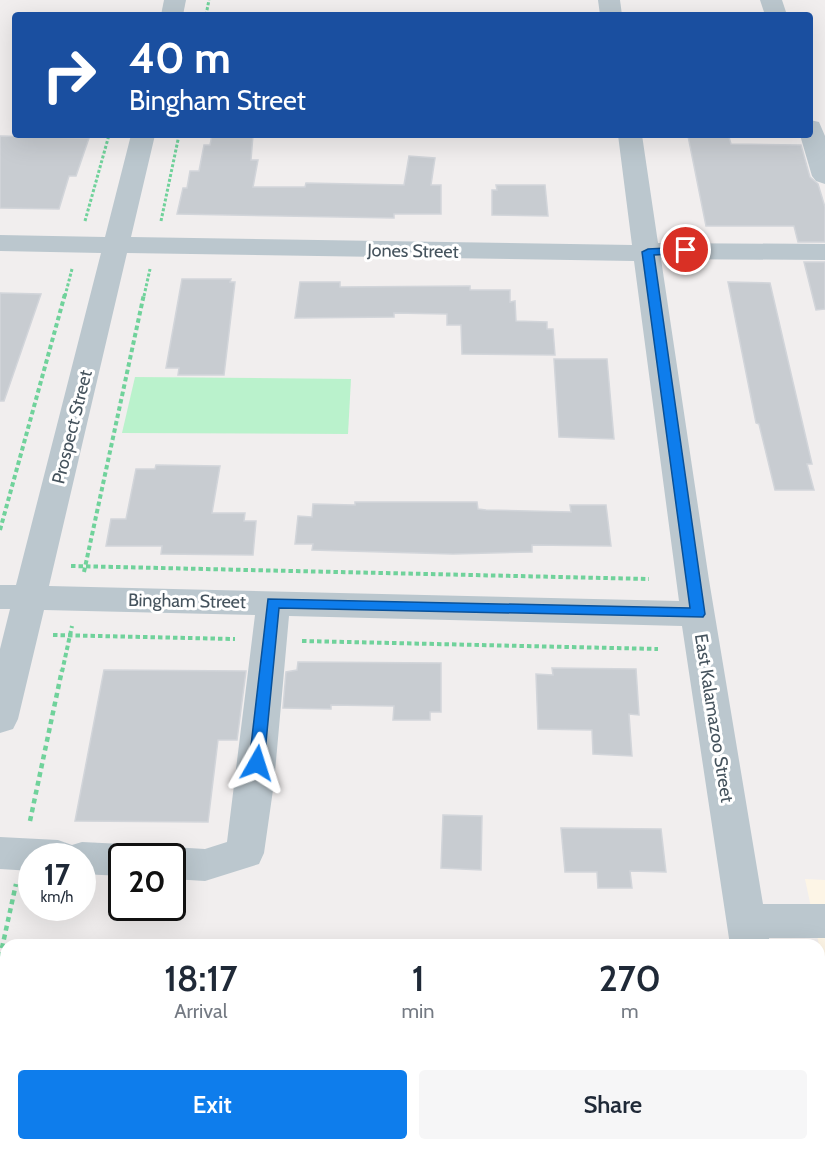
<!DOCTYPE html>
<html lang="en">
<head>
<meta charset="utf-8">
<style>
	body { margin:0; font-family:Cabin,sans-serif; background:#f6f6f7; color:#1f2937; height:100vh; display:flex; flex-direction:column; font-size:22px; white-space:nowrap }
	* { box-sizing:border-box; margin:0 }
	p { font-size:20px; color:#747a83 }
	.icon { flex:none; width:33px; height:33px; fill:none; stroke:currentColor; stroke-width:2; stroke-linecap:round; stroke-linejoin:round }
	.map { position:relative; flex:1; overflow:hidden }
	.side { position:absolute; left:0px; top:939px; width:825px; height:212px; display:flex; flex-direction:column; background:#fff; border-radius:18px 18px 0 0; box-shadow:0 6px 24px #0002 }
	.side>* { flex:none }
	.banner { position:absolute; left:12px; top:12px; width:801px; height:126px; border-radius:6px; box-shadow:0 6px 24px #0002; background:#1a4fa0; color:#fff; overflow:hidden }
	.speed { position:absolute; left:18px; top:843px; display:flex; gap:12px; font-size:30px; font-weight:700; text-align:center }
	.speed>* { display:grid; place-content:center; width:78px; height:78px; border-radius:50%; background:#fff; box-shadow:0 6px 24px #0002; line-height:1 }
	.speed small { font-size:15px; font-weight:400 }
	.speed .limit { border:3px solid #111; border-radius:9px; background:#fff; color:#111 }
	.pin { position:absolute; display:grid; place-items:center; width:51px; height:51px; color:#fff; margin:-26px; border:3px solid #fff; border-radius:50%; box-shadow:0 2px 6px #0007 }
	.me { position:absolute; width:66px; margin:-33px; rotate:6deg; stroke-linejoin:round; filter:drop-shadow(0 0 4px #0008) }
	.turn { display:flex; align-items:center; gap:21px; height:126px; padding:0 18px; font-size:27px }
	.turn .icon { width:78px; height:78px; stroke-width:2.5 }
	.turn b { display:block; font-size:42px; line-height:51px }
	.eta { display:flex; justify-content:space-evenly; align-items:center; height:102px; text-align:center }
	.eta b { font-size:36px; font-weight:600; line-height:42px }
	.action { display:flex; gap:12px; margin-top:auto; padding:12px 18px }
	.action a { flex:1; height:69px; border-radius:6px; background:#0e7dec; color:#fff; font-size:24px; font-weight:600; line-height:69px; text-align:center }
	.action a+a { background:#f6f6f7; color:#1f2937 }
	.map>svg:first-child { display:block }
	.commercial { fill:#fdf5e6 }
	.green { fill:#baf2cc }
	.building { fill:#c8ccd1; stroke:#d2d5da; stroke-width:1.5 }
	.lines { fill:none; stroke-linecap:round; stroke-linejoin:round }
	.path-far2 { stroke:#70d29b; stroke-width:3; stroke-dasharray:3 2; stroke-linecap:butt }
	.path-far1 { stroke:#70d29b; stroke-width:4; stroke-dasharray:4.5 3; stroke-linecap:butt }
	.path { stroke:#70d29b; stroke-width:4.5; stroke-dasharray:5 4; stroke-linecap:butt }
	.minor { fill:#bbc7ce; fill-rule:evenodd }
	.route { fill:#0e7dec; stroke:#095199; stroke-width:1.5 }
	.labels { text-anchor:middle; stroke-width:6; stroke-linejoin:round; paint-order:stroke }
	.street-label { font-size:18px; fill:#45535d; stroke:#fff }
</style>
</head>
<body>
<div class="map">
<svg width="825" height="1150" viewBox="0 0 825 1150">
	<rect width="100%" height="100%" fill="#f1eeee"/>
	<!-- commercial -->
	<polygon class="commercial" points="805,879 825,880 825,985 819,945"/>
	<!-- green -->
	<polygon class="green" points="135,377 351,379 348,434 122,433"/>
	<!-- building -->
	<g class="building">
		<polygon points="212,135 253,135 251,160 258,160 253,187 305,187 306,183 404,185 409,156 435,158 431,185 441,185 441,214 394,214 394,218 177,214 183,188 187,188 190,171 199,171 204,145 210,145"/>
		<polygon points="0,136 89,138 76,176 69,176 59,209 0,208"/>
		<polygon points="688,136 729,137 731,144 801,145 810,177 818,184 825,207 825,242 798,242 794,226 706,226"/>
		<polygon points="496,185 545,185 548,216 492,215 492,190 497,190"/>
		<polygon points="804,262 825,262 825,309 816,310"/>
		<polygon points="182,279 231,279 230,282 235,282 224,375 178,375 179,368 166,368"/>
		<polygon points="300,282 340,282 340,287 470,286 470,290 510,290 510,302 515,301 516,321 547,322 547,329 553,329 555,355 462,354 461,325 447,325 447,314 394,313 394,317 295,318"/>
		<polygon points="728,282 770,283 812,464 807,464 814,490 775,490 759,424 756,423"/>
		<polygon points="0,293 41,294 4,401 0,401"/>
		<polygon points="554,359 607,359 614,439 559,437"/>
		<polygon points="156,465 220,466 212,513 245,513 244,521 256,521 253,555 161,554 162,546 106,546 111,519 126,519 136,469 155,469"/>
		<polygon points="355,502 477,502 478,509 486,510 571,512 570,505 606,505 611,546 532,545 532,552 453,554 312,550 313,544 295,544 298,516 312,517 313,504 355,505"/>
		<polygon points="298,662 441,663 441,712 430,712 430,720 393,720 394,706 331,705 331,709 283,708 286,672 297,670"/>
		<polygon points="552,668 636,669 639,715 629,714 632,756 593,754 592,730 538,729 536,674 553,675"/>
		<polygon points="104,670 246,671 237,740 218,740 208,822 75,821"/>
		<polygon points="443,815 482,816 481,870 441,868"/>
		<polygon points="561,828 661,829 666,872 630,871 632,888 598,888 597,872 565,872"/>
	</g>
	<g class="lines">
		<!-- path-far2 -->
		<g class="path-far2">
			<polyline points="206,15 209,0"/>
			<polyline points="85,221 109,135"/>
			<polyline points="161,221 179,135"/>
			<polyline points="65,296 72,269"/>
			<polyline points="144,296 150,269"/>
		</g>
		<!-- path-far1 -->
		<g class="path-far1">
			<polyline points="0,530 65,294"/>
			<polyline points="71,566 649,579"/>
			<polyline points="84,572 144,294"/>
			<polyline points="53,635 235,639"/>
			<polyline points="302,641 658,649"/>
			<polyline points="62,672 72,626"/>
		</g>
		<!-- path -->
		<g class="path">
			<polyline points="30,821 62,670"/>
			<polyline points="0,957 16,884"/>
		</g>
		<!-- minor -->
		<g class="minor">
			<polygon points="164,0 186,0 183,15 161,15"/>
			<polygon points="598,0 620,0 622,15 600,15"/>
			<polygon points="760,0 782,0 787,15 765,15"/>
			<polygon points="810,120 819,122 825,136 825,184 816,181 812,176 800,135 810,135"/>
			<path d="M131 135H155L131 237 632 245 618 135H642L658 243 825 244V260L661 259 709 580 763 904H825V938H769L770 945H730L682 626 289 616 274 783 264 853 259 864 205 881 172 879V856H156L158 852 172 847 205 849 227 842 255 615 44 610 18 719 13 729 0 733V649L10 609H0V585H16L101 253 0 251V235L105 237ZM127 253 634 261 679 601 49 586Z"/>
			<polygon points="0,837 58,840 72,845 82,842 122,844 136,849 140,856 122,856 122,876 82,874 82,856 32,856 32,871 0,869"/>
			<polygon points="819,1026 825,1028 825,1067 819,1065"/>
			<polygon points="825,1070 825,1110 819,1112 819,1072"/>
			<polygon points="564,1144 608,1144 607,1150 563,1150"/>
			<polygon points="759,1144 803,1144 804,1150 760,1150"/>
		</g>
	</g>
	<!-- route -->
	<polygon class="route" points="686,247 691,250 689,253 654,255 705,614 703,617 279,608 264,763 257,769 251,768 249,763 268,599 690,608 642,252 648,249"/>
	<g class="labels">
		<!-- street labels -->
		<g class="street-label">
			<text transform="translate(413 251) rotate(1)" y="6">Jones Street</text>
			<text transform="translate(72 427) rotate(-76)" y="6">Prospect Street</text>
			<text transform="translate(187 601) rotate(1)" y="6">Bingham Street</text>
			<text transform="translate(714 718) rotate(81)" y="6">East Kalamazoo Street</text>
		</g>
	</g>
</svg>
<div class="speed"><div>17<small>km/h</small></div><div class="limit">20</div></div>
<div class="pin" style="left:686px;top:250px;background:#d93025"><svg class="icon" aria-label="arrive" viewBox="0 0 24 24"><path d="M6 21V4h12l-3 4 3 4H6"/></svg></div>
<svg class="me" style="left:257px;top:763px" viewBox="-20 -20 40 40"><path d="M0-17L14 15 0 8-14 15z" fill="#0e7dec" stroke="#fff" stroke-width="4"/></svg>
<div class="banner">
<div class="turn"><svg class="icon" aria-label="right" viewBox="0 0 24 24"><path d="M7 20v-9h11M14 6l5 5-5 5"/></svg><div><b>40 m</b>Bingham Street</div></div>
</div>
<section class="side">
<div class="eta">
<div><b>18:17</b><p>Arrival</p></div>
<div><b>1</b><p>min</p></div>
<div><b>270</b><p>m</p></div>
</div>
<div class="action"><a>Exit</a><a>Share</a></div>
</section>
</div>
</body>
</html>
